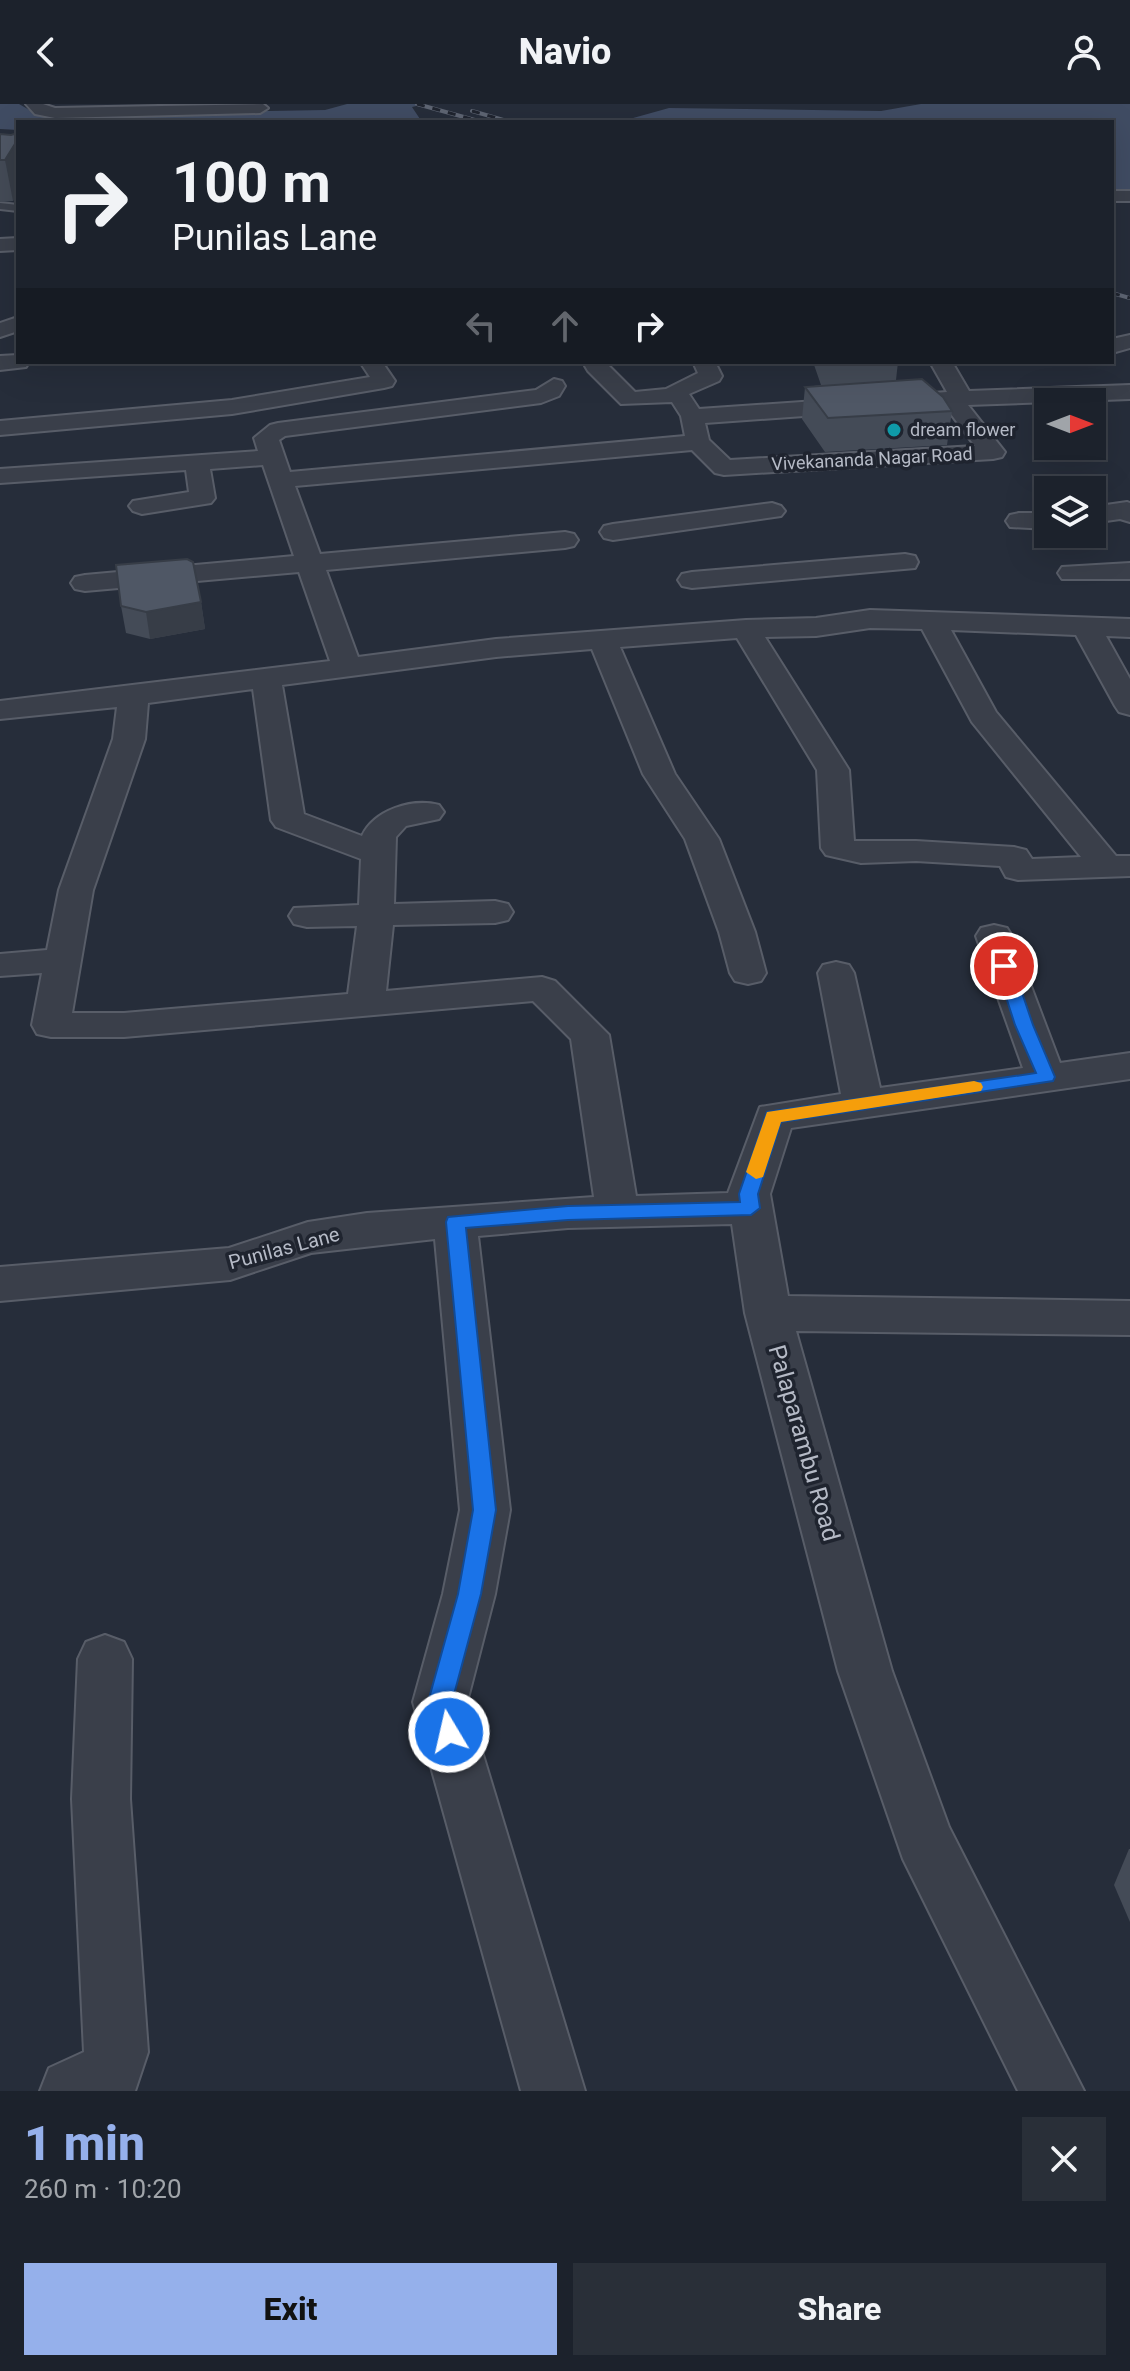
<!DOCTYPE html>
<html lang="en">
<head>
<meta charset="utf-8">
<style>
	body { margin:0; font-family:Roboto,sans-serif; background:#292f38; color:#f1f3f6; height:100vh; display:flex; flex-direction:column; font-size:30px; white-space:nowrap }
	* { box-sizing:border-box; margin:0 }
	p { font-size:26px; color:#a0a4a9 }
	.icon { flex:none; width:44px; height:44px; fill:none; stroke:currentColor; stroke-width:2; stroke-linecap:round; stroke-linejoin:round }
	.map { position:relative; height:1987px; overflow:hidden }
	.sheet { display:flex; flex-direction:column; background:#1c222c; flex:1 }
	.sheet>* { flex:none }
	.hud { position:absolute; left:16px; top:16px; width:1098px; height:244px; border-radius:0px; box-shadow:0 8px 32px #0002,0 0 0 2px #3a3f48; background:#1c222c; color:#f1f3f6; overflow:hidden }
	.needle { width:52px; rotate:90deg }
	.tools { position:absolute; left:1034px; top:284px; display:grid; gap:16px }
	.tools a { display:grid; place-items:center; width:72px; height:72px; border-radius:0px; background:#1c222c; box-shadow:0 8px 32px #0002,0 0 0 2px #3a3f48; font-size:40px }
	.pin { position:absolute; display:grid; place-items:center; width:68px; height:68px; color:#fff; margin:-34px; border:4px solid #fff; border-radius:50%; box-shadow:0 2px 8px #0007 }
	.me { position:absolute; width:88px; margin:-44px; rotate:351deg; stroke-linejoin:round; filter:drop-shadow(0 0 6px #0008) }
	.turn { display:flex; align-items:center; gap:28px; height:168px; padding:0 24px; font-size:36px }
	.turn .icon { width:104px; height:104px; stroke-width:2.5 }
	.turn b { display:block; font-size:56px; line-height:68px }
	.lanes { display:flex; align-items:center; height:76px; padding:0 24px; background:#0003; justify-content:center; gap:40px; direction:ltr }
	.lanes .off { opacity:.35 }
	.round { display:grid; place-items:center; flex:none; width:84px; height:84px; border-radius:0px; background:#292f38 }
	.head { display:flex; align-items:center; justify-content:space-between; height:136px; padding:0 24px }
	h1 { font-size:48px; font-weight:800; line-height:60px; color:#95b0eb }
	.primary-button { display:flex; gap:16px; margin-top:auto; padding:16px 24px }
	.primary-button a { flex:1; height:92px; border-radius:0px; background:#95b0eb; color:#111; font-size:32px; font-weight:800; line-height:92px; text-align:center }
	.primary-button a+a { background:#292f38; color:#f1f3f6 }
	header { display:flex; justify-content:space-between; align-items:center; height:104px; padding:0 24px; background:#1c222c; font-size:36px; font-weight:800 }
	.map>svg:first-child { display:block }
	.water { fill:#404c63 }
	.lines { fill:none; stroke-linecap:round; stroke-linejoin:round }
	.service-casing { stroke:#585d68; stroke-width:4 }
	.minor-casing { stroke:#585d68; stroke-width:4 }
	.service { fill:#3a3f4a; fill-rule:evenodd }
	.minor { fill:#3a3f4a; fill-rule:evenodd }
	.rail-casing { stroke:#5e6573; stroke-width:4 }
	.rail { stroke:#1f242f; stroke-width:3; stroke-dasharray:8; stroke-linecap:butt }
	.wall { fill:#444b57 }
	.shaded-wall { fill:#373d47 }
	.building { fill:#4f5765; stroke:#373d47; stroke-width:2 }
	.route { fill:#1a73e8; stroke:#114b97; stroke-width:2 }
	.slow { fill:#f59e0b }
	.culture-dot { fill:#0f9aa8; stroke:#1f242f; stroke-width:3 }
	.labels { text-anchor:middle; stroke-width:7; stroke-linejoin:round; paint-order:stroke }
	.far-poi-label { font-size:18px; fill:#b5bac6; stroke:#1f242f; text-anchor:start }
	.far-street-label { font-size:18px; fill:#b5bac6; stroke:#1f242f }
	.street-label { font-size:20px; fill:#b5bac6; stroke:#1f242f }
	.near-street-label { font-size:24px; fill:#b5bac6; stroke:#1f242f }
</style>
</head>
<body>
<header><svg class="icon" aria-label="back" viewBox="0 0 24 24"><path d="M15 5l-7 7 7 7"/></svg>Navio<svg class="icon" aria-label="person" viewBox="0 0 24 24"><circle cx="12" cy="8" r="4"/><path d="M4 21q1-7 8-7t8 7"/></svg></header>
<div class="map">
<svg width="1130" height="1987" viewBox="0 0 1130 1987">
	<rect width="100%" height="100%" fill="#262d3a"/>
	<!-- water -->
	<g class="water">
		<polygon points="0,0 19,0 33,8 63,11 325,6 347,0 425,0 412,3 422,18 18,18 18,26 0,25"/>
		<polygon points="921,0 1130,0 1130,90 1112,87 1112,18 626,16 669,4 881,7"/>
	</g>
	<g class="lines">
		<defs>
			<polygon id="service" points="0,99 18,101 18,107 0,105"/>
			<g id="minor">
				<polygon points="26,0 43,0 55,4 263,0 268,4 260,9 55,14 35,10"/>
				<rect x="1112" y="87" width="18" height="10"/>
				<polygon points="18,134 18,146 0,147 0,135"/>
				<polygon points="18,213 18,227 0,233 0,219"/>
				<polygon points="1130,231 1130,244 1112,249 1112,235"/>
				<polygon points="18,251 18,258 29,258 26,263 0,266 0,252"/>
				<polygon points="360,258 382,258 395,277 392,282 384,284 232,310 0,331 0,317 232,296 370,273"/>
				<path d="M588 258H605L635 288 666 285 698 269 693 258H715L722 272 719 277 689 290 699 305 947 288 930 258H952L969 287 1130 281V295L968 301 1005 348 1002 353 993 355 724 371 715 369 692 346 295 382 320 450 565 428 574 430 578 436 574 442 565 444 326 466 358 553 496 535 746 516 816 514 870 506 1130 515V533L1106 532 1130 575V611L1119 608 1115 602 1076 531 951 526 996 608 1116 752H1130V772L1018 776 1006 773 1000 762 916 757 861 759 826 751 821 744 817 666 737 534 620 543 675 670 719 735 755 828 766 869 761 877 748 880 735 877 730 869 719 828 685 735 643 670 592 545 496 553 282 581 304 710 362 732C374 706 412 694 439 701L444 708 439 715 406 722 396 733 394 800 495 797 508 800 513 808 508 816 495 819 393 821 386 887 542 873 555 877 609 931 636 1092 728 1089 760 1003 841 990 818 869 823 861 836 858 849 861 854 869 880 984 1023 964 976 832 981 824 994 821 1007 824 1012 832 1060 959 1130 949V975L791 1024 770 1090 788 1192 1130 1197V1231L796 1227 892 1567 949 1723 1084 1987H1018L903 1755 838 1567 745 1209 732 1120 568 1124 478 1132 510 1406 495 1490 467 1598 585 1987H521L413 1598 443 1490 460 1406 435 1135 311 1149 230 1176 0 1197V1163L229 1144 308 1118 367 1109 594 1093 571 935 533 897 124 933H51L37 930 32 921 42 869 0 872V850L47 846 59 786 113 635 117 603 0 615V597L330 557 299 468 85 487 75 485 71 479 75 473 85 471 294 452 263 361 210 365 215 394 211 399 142 410 133 407 129 402 133 397 189 388 186 366 0 379V365L258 347 254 334 270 321 278 319 536 286 554 275 562 277 565 282 559 292 541 299 285 332 279 336 290 368 685 332 681 312 672 298 621 300 588 267 585 262ZM945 302 975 342 730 356 709 336 705 319ZM870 524 922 525 972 618 1081 753 1032 755 1026 746 1014 743 916 737H854L849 666 765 533 816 532ZM253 585 271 716 276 723 361 755 359 801 294 804 289 812 294 820 307 823 357 822 348 890 124 909H72L93 786 145 635 148 599Z"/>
				<polygon points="1127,398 1130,399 1130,418 1120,415 1092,419 1092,403"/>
				<polygon points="772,399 781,402 785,407 781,412 613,436 604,434 600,428 604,422 613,420"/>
				<polygon points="1019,409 1048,409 1048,425 1010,423 1006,417 1010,411"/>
				<polygon points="905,450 915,452 918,458 915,464 692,484 682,482 678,476 682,470 692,468"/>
				<polygon points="1130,459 1130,475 1062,475 1058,469 1062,463"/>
				<polygon points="105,1531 124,1538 132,1555 130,1695 148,1948 135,1987 40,1987 49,1964 84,1948 72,1695 78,1555 86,1538"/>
			</g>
		</defs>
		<!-- service casing -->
		<use href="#service" class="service-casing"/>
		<!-- minor casing -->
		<use href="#minor" class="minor-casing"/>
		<!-- service -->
		<use href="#service" class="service"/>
		<!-- minor -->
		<use href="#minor" class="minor"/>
		<defs>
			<g id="rail">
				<polyline points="417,0 482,18"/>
				<polyline points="472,7 511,18"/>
				<polyline points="1112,189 1130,194"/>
			</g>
		</defs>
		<!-- rail casing -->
		<use href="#rail" class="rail-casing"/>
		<!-- rail -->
		<use href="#rail" class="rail"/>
	</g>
	<!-- wall -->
	<g class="wall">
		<polygon points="18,29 18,88 13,97 0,98 0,30 11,31"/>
		<polygon points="813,258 898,258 896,276 952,307 947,341 825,348 802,315 805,283 821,281"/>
		<polygon points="201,498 205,525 150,535 126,529 121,502"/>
		<polygon points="1129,1745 1130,1745 1130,1818 1114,1781"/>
	</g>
	<!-- shaded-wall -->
	<g class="shaded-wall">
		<polygon points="18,35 18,88 13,97 5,56"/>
		<polygon points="201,498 205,525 150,535 146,508"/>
	</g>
	<!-- building -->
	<g class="building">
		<polygon points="18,29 18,35 5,56 0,56 0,30 11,31"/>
		<polygon points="922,275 943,293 952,307 828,314 805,283"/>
		<polygon points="187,455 193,458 201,498 146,508 121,502 116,461"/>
	</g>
	<!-- route -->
	<polygon class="route" points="1004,857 1013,862 1033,921 1055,973 1053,977 781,1018 758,1090 760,1104 751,1111 568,1116 466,1124 496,1406 481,1490 452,1598 461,1628 458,1636 449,1639 440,1636 428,1598 458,1490 473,1406 446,1118 448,1113 568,1102 740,1098 739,1090 767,1008 1036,969 1015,921 996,862"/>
	<!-- slow -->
	<polygon class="slow" points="974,977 981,979 983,983 981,987 781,1018 763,1073 756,1075 746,1068 767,1008"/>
	<!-- markers -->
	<circle class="culture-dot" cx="894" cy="326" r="8"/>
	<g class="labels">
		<!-- far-poi labels -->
		<g class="far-poi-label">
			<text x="910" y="332">dream flower</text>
		</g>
		<!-- far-street labels -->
		<g class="far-street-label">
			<text transform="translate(872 355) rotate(-3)" y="6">Vivekananda Nagar Road</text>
		</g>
		<!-- street labels -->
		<g class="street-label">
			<text transform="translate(284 1144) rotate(-15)" y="7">Punilas Lane</text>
		</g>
		<!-- near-street labels -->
		<g class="near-street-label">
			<text transform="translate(804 1339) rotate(74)" y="8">Palaparambu Road</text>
		</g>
	</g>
</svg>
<div class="tools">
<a><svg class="needle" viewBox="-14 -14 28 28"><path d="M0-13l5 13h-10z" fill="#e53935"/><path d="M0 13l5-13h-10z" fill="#a0a4a9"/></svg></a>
<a><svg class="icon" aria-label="layers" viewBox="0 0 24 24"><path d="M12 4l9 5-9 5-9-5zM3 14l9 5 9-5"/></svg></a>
</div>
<div class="pin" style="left:1004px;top:862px;background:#d93025"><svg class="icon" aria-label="arrive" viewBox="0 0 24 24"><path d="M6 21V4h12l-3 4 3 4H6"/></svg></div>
<svg class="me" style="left:449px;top:1628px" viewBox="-20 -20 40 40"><circle r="17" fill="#1a73e8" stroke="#fff" stroke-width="3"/><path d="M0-11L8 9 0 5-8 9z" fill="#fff"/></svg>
<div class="hud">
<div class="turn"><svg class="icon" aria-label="right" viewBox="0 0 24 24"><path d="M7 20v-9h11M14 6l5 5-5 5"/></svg><div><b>100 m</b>Punilas Lane</div></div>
<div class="lanes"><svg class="icon off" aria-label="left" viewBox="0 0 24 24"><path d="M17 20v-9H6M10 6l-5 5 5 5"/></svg><svg class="icon off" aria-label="ahead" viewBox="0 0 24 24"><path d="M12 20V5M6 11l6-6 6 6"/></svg><svg class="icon" aria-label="right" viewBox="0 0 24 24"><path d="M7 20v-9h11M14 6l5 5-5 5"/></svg></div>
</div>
</div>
<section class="sheet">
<div class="head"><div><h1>1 min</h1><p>260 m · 10:20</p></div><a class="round"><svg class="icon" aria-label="close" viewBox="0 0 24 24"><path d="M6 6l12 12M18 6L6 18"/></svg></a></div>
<div class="primary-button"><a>Exit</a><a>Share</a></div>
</section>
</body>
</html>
